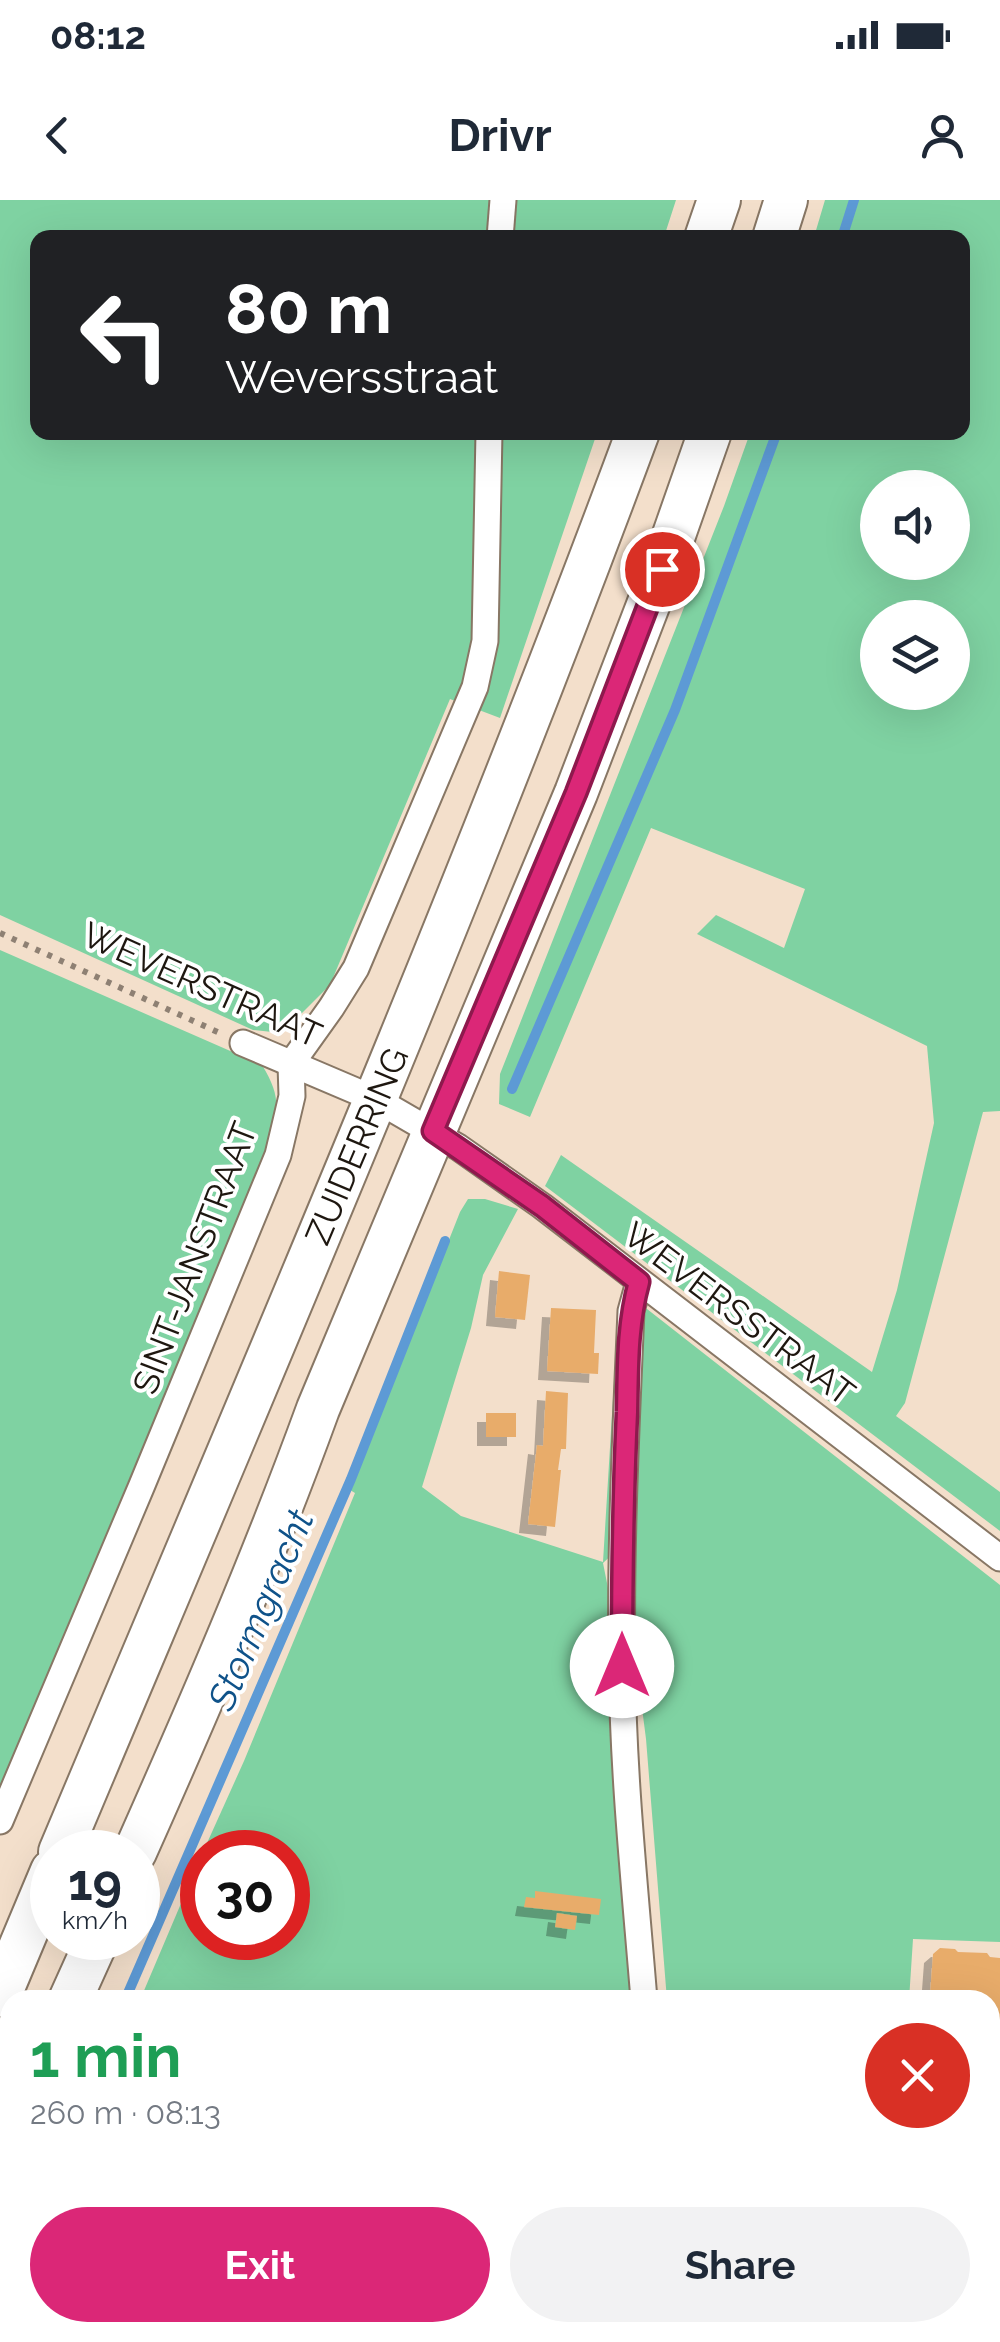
<!DOCTYPE html>
<html lang="en">
<head>
<meta charset="utf-8">
<style>
	body { margin:0; font-family:Raleway,sans-serif; background:#f2f2f3; color:#1f2937; height:100vh; display:flex; flex-direction:column; font-size:38px; white-space:nowrap }
	* { box-sizing:border-box; margin:0 }
	p { font-size:32px; color:#747a83 }
	.icon { flex:none; width:55px; height:55px; fill:none; stroke:currentColor; stroke-width:2; stroke-linecap:round; stroke-linejoin:round }
	.map { position:relative; flex:1; overflow:hidden }
	.panel { position:absolute; left:0px; top:1790px; width:1000px; height:352px; display:flex; flex-direction:column; background:#fff; border-radius:30px 30px 0 0; box-shadow:0 10px 40px #0002 }
	.panel>* { flex:none }
	.guide { position:absolute; left:30px; top:30px; width:940px; height:210px; border-radius:20px; box-shadow:0 10px 40px #0002; background:#202124; color:#fff; overflow:hidden }
	.controls { position:absolute; left:860px; top:270px; display:grid; gap:20px }
	.controls a { display:grid; place-items:center; width:110px; height:110px; border-radius:50%; background:#fff; box-shadow:0 10px 40px #0002; font-size:50px }
	.speed { position:absolute; left:30px; top:1630px; display:flex; gap:20px; font-size:50px; font-weight:700; text-align:center }
	.speed>* { display:grid; place-content:center; width:130px; height:130px; border-radius:50%; background:#fff; box-shadow:0 10px 40px #0002; line-height:1 }
	.speed small { font-size:25px; font-weight:400 }
	.speed .limit { border:15px solid #d22; background:#fff; color:#111 }
	.pin { position:absolute; display:grid; place-items:center; width:85px; height:85px; color:#fff; margin:-42px; border:5px solid #fff; border-radius:50%; box-shadow:0 2px 10px #0007 }
	.me { position:absolute; width:110px; margin:-55px; rotate:0deg; stroke-linejoin:round; filter:drop-shadow(0 0 8px #0008) }
	.turn { display:flex; align-items:center; gap:35px; height:210px; padding:0 30px; font-size:45px }
	.turn .icon { width:130px; height:130px; stroke-width:2.5 }
	.turn b { display:block; font-size:70px; line-height:85px }
	.round { display:grid; place-items:center; flex:none; width:105px; height:105px; border-radius:52px; background:#f2f2f3 }
	.headline { display:flex; align-items:center; justify-content:space-between; height:170px; padding:0 30px }
	h1 { font-size:60px; font-weight:700; line-height:75px; color:#1e9e55 }
	.action { display:flex; gap:20px; margin-top:auto; padding:20px 30px }
	.action a { flex:1; height:115px; border-radius:60px; background:#db2777; color:#fff; font-size:40px; font-weight:700; line-height:115px; text-align:center }
	.action a+a { background:#f2f2f3; color:#1f2937 }
	.status { display:flex; justify-content:space-between; align-items:center; height:70px; padding:0 50px; background:#fff; direction:ltr }
	.status svg { height:28px; fill:currentColor }
	header { display:flex; justify-content:space-between; align-items:center; height:130px; padding:0 30px; background:#fff; font-size:45px; font-weight:700 }
	.map>svg:first-child { display:block }
	.green { fill:#7fd2a2; fill-rule:evenodd }
	.lines { fill:none; stroke-linecap:round; stroke-linejoin:round }
	.stream { stroke:#5d9ad5; stroke-width:10 }
	.building { fill:#e8ac6b; filter:url(#shadow) }
	.minor-casing { stroke:#887765; stroke-width:29 }
	.trunk-casing { stroke:#887765; stroke-width:46 }
	.path { stroke:#8e8073; stroke-width:6; stroke-dasharray:5 8; stroke-linecap:butt }
	.minor { stroke:#fff; stroke-width:25 }
	.trunk { stroke:#fff; stroke-width:42 }
	.route-casing { stroke:#8e194d; stroke-width:25 }
	.route { stroke:#db2777; stroke-width:18 }
	.labels { text-anchor:middle; stroke-width:8; stroke-linejoin:round; paint-order:stroke }
	.street-label { font-size:35px; fill:#1e1710; stroke:#fff }
	.water-label { font-size:38px; font-style:italic; fill:#0f5289; stroke:#fff }
</style>
</head>
<body>
<div class="status"><b>08:12</b><svg viewBox="0 0 49 12"><path d="M0 12V9h3v3zM5 12V6h3v6zM10 12V3h3v9zM15 12V0h3v12zM26 1h20v11H26zM47 4h2v5h-2z"/></svg></div>
<header><svg class="icon" aria-label="back" viewBox="0 0 24 24"><path d="M15 5l-7 7 7 7"/></svg>Drivr<svg class="icon" aria-label="person" viewBox="0 0 24 24"><circle cx="12" cy="8" r="4"/><path d="M4 21q1-7 8-7t8 7"/></svg></header>
<div class="map">
<svg width="1000" height="2142" viewBox="0 0 1000 2142">
	<defs>
		<filter id="shadow"><feDropShadow dx="-9" dy="9" stdDeviation="0" flood-color="#0004"/></filter>
	</defs>
	<rect width="100%" height="100%" fill="#f3dfcb"/>
	<!-- green -->
	<g class="green">
		<polygon points="0,0 676,0 664,37 38,38 38,232 597,233 500,518 450,499 330,785 299,816 272,832 253,830 0,715"/>
		<path d="M825 0H1000V911L983 912 905 1203 896 1216 1000 1292V1331L545 986 561 955 872 1172 897 1090 934 923 927 846 697 734 716 715 784 748 805 689 651 628 530 917 499 904 500 874 724 306 750 233 962 232V38L814 37ZM878 288H952V362H878ZM878 418H952V492H878Z"/>
		<path d="M0 750 262 865C281 896 278 908 271 942L0 1587Z"/>
		<polygon points="468,999 485,999 518,1009 483,1075 471,1128 422,1287 461,1316 603,1362 615,1165 624,1091 1000,1385 1000,1742 913,1739 909,1800 667,1800 646,1539 633,1438 616,1351 603,1363 609,1393 614,1532 635,1800 140,1800 202,1654 202,1738 288,1738 288,1652 203,1652 244,1561 355,1293 350,1290 460,1012"/>
		<polygon points="10,2093 10,2132 629,2133 628,2142 0,2142 0,2116"/>
		<polygon points="812,2133 884,2133 883,2142 811,2142"/>
	</g>
	<g class="lines">
		<!-- stream -->
		<g class="stream">
			<polyline points="842,38 854,0"/>
			<polyline points="512,889 675,510 777,232"/>
			<polyline points="125,1800 351,1279 445,1041"/>
			<polyline points="0,2095 10,2071"/>
		</g>
	</g>
	<!-- building -->
	<g class="building">
		<polygon points="499,1071 530,1075 525,1120 495,1117"/>
		<polygon points="551,1108 596,1110 594,1153 599,1153 598,1174 547,1171"/>
		<polygon points="546,1191 568,1193 566,1249 561,1249 558,1270 561,1270 555,1327 528,1324 537,1245 543,1246"/>
		<rect x="486" y="1213" width="30" height="24"/>
		<polygon points="535,1691 601,1699 599,1715 524,1707 526,1697 535,1698"/>
		<polygon points="557,1713 577,1716 575,1730 555,1727"/>
		<polygon points="940,1748 955,1749 958,1752 987,1753 990,1757 1000,1758 1000,1829 990,1828 990,1800 935,1800 935,1795 930,1795 933,1754"/>
		<polygon points="990,2021 1000,2022 1000,2067 990,2067"/>
		<rect x="744" y="2132" width="51" height="10"/>
	</g>
	<g class="lines">
		<defs>
			<g id="minor">
				<polyline points="500,38 503,0"/>
				<polyline points="243,843 377,900 458,947 542,1006 1000,1358"/>
				<path d="M639 1082 631 1111C626 1228 620 1346 622 1463 623 1576 635 1688 644 1800"/>
				<polyline points="0,1621 142,1285 278,955 292,896 291,864 331,808 356,768 475,487 485,441 489,232"/>
				<polyline points="990,1895 1000,1896"/>
				<polyline points="990,1954 1000,1954"/>
				<polyline points="638,2142 639,2132"/>
			</g>
			<g id="trunk">
				<polyline points="706,38 719,0"/>
				<polyline points="774,38 786,0"/>
				<path d="M60 1652C258 1181 460 712 638 232"/>
				<path d="M135 1652C200 1506 263 1360 318 1209L576 593 662 369 710 232"/>
				<polyline points="0,1795 52,1671"/>
				<polyline points="70,1800 98,1738"/>
				<polyline points="0,1963 10,1939"/>
			</g>
		</defs>
		<!-- minor casing -->
		<use href="#minor" class="minor-casing"/>
		<!-- trunk casing -->
		<use href="#trunk" class="trunk-casing"/>
		<!-- path -->
		<polyline class="path" points="0,733 222,834"/>
		<!-- minor -->
		<use href="#minor" class="minor"/>
		<!-- trunk -->
		<use href="#trunk" class="trunk"/>
	</g>
	<g class="lines">
		<defs>
			<path id="route" d="M622 1466C622 1381 623 1297 627 1212 628 1168 627 1125 639 1082L542 1006 433 931 576 593 662 369"/>
		</defs>
		<!-- route casing -->
		<use href="#route" class="route-casing"/>
		<!-- route -->
		<use href="#route" class="route"/>
	</g>
	<g class="labels">
		<!-- street labels -->
		<g class="street-label">
			<text transform="translate(202 785) rotate(24)" y="12">WEVERSTRAAT</text>
			<text transform="translate(357 946) rotate(-67)" y="12">ZUIDERRING</text>
			<text transform="translate(195 1058) rotate(-69)" y="12">SINT-JANSTRAAT</text>
			<text transform="translate(739 1114) rotate(37)" y="12">WEVERSSTRAAT</text>
		</g>
		<!-- water labels -->
		<g class="water-label">
			<text transform="translate(261 1410) rotate(-67)" y="13">Stormgracht</text>
		</g>
	</g>
</svg>
<div class="controls">
<a><svg class="icon" aria-label="sound" viewBox="0 0 24 24"><path d="M4 9h4l5-4v14l-5-4H4zM17 9q2 3 0 6"/></svg></a>
<a><svg class="icon" aria-label="layers" viewBox="0 0 24 24"><path d="M12 4l9 5-9 5-9-5zM3 14l9 5 9-5"/></svg></a>
</div>
<div class="speed"><div>19<small>km/h</small></div><div class="limit">30</div></div>
<div class="pin" style="left:662px;top:369px;background:#d93025"><svg class="icon" aria-label="arrive" viewBox="0 0 24 24"><path d="M6 21V4h12l-3 4 3 4H6"/></svg></div>
<svg class="me" style="left:622px;top:1466px" viewBox="-20 -20 40 40"><circle r="19" fill="#fff"/><path d="M0-13L10 11 0 6-10 11z" fill="#db2777"/></svg>
<div class="guide">
<div class="turn"><svg class="icon" aria-label="left" viewBox="0 0 24 24"><path d="M17 20v-9H6M10 6l-5 5 5 5"/></svg><div><b>80 m</b>Weversstraat</div></div>
</div>
<section class="panel">
<div class="headline"><div><h1>1 min</h1><p>260 m · 08:13</p></div><a class="round" style="background:#d93025;color:#fff"><svg class="icon" aria-label="close" viewBox="0 0 24 24"><path d="M6 6l12 12M18 6L6 18"/></svg></a></div>
<div class="action"><a>Exit</a><a>Share</a></div>
</section>
</div>
</body>
</html>
